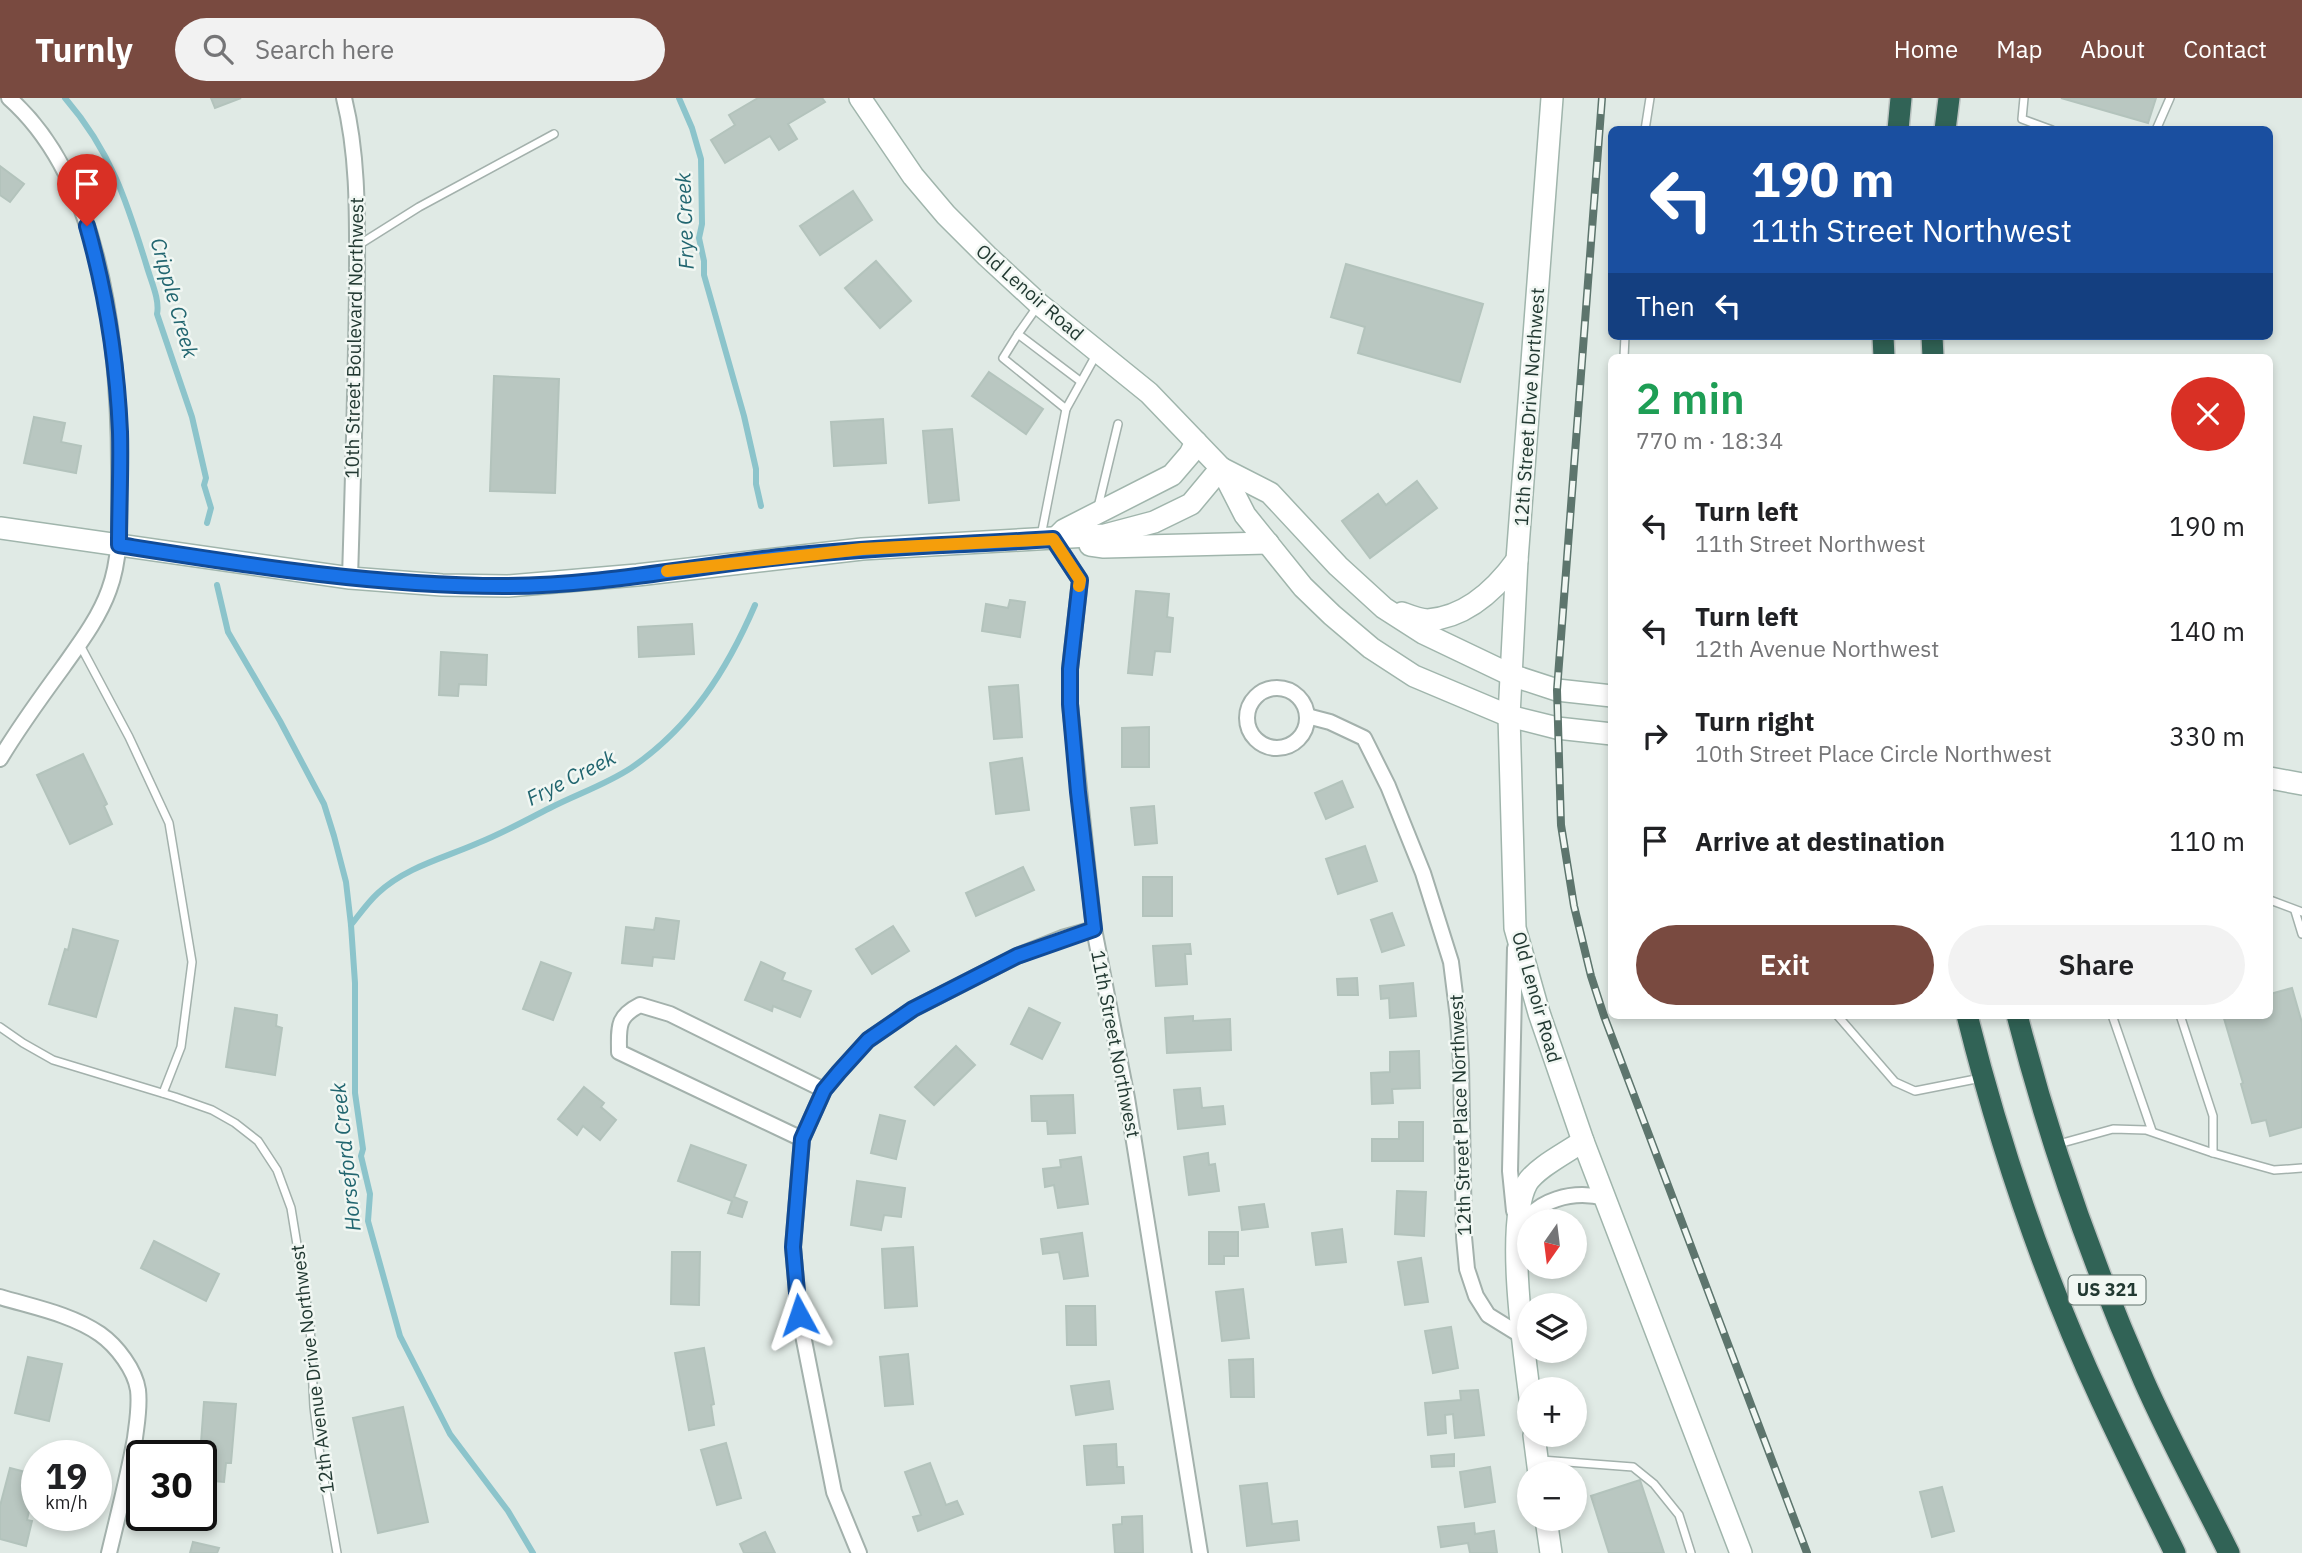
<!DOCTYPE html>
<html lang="en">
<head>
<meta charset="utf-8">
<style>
	body { margin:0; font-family:"IBM Plex Sans",sans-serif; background:#f2f2f2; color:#202124; height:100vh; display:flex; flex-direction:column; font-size:26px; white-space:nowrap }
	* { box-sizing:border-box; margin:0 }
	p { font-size:23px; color:#757577 }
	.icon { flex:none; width:38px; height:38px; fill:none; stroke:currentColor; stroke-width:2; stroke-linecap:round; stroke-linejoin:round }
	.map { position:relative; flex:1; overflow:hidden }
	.side { position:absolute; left:1608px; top:256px; width:665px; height:665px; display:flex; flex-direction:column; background:#fff; border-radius:10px; box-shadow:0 4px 10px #0003 }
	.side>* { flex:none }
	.hud { position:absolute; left:1608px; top:28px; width:665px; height:214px; border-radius:10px; box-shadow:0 4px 10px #0003; background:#1a4fa0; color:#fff; overflow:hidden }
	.needle { width:46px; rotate:194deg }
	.fabs { position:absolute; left:1517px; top:1111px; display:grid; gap:14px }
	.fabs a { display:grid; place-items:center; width:70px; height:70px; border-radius:50%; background:#fff; box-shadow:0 4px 10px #0003; font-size:35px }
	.speed { position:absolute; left:21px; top:1342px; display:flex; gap:14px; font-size:35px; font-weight:700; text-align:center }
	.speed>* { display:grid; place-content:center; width:91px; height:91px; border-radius:50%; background:#fff; box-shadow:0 4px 10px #0003; line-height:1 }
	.speed small { font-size:18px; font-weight:400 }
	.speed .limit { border:4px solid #111; border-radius:10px; background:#fff; color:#111 }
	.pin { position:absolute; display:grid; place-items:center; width:60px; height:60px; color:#fff; margin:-72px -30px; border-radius:50% 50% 50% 0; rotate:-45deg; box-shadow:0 0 7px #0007 }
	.pin .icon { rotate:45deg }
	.me { position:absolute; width:77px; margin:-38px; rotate:355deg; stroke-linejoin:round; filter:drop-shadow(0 0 5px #0008) }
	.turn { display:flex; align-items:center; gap:24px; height:147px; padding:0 28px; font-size:32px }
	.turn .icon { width:91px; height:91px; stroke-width:2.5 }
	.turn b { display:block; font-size:49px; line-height:60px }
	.then { display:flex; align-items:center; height:66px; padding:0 28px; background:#0003; gap:14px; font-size:26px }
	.round { display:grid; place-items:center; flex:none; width:74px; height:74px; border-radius:37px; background:#f2f2f2 }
	.head { display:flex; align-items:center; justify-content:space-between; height:119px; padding:0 28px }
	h1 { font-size:42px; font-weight:600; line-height:52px; color:#1e9e55 }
	.cta { display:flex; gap:14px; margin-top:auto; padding:14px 28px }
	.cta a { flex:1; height:80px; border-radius:42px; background:#794a40; color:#fff; font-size:28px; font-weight:600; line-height:80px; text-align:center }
	.cta a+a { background:#f2f2f2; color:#202124 }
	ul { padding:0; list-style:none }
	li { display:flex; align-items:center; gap:21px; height:105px; padding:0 28px }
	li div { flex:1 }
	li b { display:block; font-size:26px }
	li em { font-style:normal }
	header { display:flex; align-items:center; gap:42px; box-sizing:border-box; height:98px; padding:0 35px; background:#794a40; color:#fff }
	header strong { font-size:33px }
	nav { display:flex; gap:38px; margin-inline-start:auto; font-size:24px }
	.search { width:490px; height:63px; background:#f2f2f2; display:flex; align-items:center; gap:18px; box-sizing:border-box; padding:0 24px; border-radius:38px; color:#757577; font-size:26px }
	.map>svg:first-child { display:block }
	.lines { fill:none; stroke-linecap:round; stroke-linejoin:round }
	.stream { stroke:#8cc4cb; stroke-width:6 }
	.building { fill:#b9c7c1; stroke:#b3c3bc; stroke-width:2 }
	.lane-casing { stroke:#a3b1ac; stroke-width:10 }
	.street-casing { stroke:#a3b1ac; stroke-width:18 }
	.secondary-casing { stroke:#a0b5ac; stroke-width:24 }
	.highway-casing { stroke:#bdc4c2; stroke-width:24 }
	.lane { stroke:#fff; stroke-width:7 }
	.street { stroke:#fff; stroke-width:14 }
	.secondary { stroke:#fff; stroke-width:21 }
	.highway { stroke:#316356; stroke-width:21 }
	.rail-casing { stroke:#5d756d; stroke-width:8 }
	.rail { stroke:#f1f7f3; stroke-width:5; stroke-dasharray:16; stroke-linecap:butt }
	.route-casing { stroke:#114b97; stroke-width:18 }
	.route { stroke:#1a73e8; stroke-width:12 }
	.slow { stroke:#f59e0b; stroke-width:12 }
	.labels { text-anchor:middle; stroke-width:5; stroke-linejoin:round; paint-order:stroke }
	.shield { fill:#f1f7f3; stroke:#60726c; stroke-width:2 }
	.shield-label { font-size:18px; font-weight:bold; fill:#223932 }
	.street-label { font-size:19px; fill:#223932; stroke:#f1f7f3 }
	.water-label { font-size:21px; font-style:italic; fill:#226670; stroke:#f1f7f3 }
</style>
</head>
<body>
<header>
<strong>Turnly</strong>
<div class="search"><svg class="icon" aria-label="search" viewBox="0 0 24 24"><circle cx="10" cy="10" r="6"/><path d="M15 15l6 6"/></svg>Search here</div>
<nav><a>Home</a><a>Map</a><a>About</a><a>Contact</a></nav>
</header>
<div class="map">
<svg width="2302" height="1455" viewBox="0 0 2302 1455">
	<rect width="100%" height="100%" fill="#e0eae5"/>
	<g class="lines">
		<!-- stream -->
		<g class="stream">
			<path d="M65 0C111 53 127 104 147 169 151 183 160 202 157 216L192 319 206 380 204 387 211 410 207 425"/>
			<polyline points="679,0 692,30 701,61 702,126 699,140 704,163 704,177 744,318 756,371 756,386 761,408"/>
			<polyline points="217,487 228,534 280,623 324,706 334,738 346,784 351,827 355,885 355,995 363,1051 361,1058 370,1096 368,1123 400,1238 450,1336 508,1413 533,1455"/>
			<path d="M351 827C359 817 368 804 378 795 406 769 444 760 478 745 503 735 526 722 550 710 577 696 605 687 631 670 691 629 727 572 755 507"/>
		</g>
	</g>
	<!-- building -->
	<g class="building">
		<polygon points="211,0 241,0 215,10"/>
		<polygon points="758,0 822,0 825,4 788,26 797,41 779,52 770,38 725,65 711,42 735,27 729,17"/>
		<polygon points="2061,0 2156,0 2148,25"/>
		<polygon points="0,68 24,86 10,104 0,97"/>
		<polygon points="853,93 872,122 820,157 800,128"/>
		<polygon points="876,163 911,203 880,230 845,190"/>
		<polygon points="1346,166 1483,206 1460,284 1358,255 1365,229 1331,219"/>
		<polygon points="989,274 1043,311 1026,336 972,298"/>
		<polygon points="494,278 559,281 555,395 490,393"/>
		<polygon points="34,319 65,325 61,344 81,348 76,375 24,365"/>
		<polygon points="883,321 886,365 834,368 831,324"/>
		<polygon points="952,331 959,402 929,405 923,333"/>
		<polygon points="1417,383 1437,410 1370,460 1342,423 1378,396 1386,407"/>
		<polygon points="1136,493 1169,496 1167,519 1173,520 1170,554 1155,553 1152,577 1128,575"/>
		<polygon points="1010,502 1025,504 1020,539 982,533 986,506 1008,510"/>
		<polygon points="692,526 694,556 639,559 638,529"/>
		<polygon points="441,554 487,557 486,587 459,586 458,598 439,597"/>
		<polygon points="1018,587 1022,639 994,641 989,589"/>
		<polygon points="1149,629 1149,669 1122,669 1122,630"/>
		<polygon points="83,656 107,706 104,708 112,726 70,746 37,677"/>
		<polygon points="1022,660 1029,712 996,716 990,665"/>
		<polygon points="1342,683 1353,709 1326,721 1315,695"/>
		<polygon points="1154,708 1157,745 1135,747 1131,710"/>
		<polygon points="1365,748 1377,783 1338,796 1326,761"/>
		<polygon points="1023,769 1034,792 976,818 966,795"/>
		<rect x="1143" y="779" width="29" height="39"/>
		<polygon points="1392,815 1404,847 1382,854 1371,822"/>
		<polygon points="656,820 679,823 674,861 653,859 652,868 622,865 626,829 654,832"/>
		<polygon points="893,828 909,853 872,876 856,851"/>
		<polygon points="73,831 118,843 96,919 49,906 65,851 68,852"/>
		<polygon points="1190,846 1191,856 1185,856 1187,886 1156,888 1153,848"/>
		<polygon points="541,864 571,875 553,922 523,911"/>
		<polygon points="761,864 785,875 782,882 811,893 800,919 773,908 772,913 745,902"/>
		<polygon points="1357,880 1358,897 1338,897 1337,881"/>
		<polygon points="1413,885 1416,918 1390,920 1389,900 1381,901 1380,888"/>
		<polygon points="2292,890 2302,925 2302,1029 2270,1038 2266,1022 2252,1025 2241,986 2243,985 2223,917 2270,917 2270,896"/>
		<polygon points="235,910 277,917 276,928 282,930 275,977 226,969"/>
		<polygon points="1029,910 1060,925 1042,961 1011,946"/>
		<polygon points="1193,918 1193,923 1230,921 1231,952 1167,955 1165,920"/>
		<polygon points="956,948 975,967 934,1007 915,989"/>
		<polygon points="1419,953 1420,990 1392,991 1393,1005 1372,1006 1371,975 1390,974 1390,954"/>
		<polygon points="584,989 604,1005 601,1009 616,1022 600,1042 583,1028 577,1037 558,1021"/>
		<polygon points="1200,990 1202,1010 1223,1008 1225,1026 1178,1031 1174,992"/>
		<polygon points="1073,997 1075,1035 1048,1036 1047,1023 1032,1023 1031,998"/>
		<polygon points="880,1017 905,1023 896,1061 871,1055"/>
		<polygon points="1399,1024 1423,1024 1423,1063 1372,1063 1372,1041 1399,1041"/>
		<polygon points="691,1047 746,1067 734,1099 747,1104 742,1119 728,1115 732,1103 678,1083"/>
		<polygon points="1208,1055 1209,1067 1215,1066 1219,1093 1189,1097 1184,1059"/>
		<polygon points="1081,1059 1088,1106 1058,1110 1054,1087 1045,1089 1043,1071 1061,1069 1060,1062"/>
		<polygon points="857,1083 905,1090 901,1119 884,1117 881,1132 851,1127"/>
		<polygon points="1397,1093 1426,1094 1424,1138 1395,1136"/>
		<polygon points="1264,1106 1268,1129 1242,1132 1239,1109"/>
		<polygon points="1342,1131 1346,1164 1316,1167 1312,1135"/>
		<polygon points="1209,1134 1238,1134 1238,1158 1224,1158 1224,1166 1209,1166"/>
		<polygon points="1082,1135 1088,1178 1064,1181 1059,1154 1043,1156 1041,1141"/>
		<polygon points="154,1143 219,1176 206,1203 141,1170"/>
		<polygon points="913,1149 917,1208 885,1210 882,1151"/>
		<polygon points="672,1154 700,1154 699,1207 671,1206"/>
		<polygon points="1421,1160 1428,1204 1405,1207 1398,1164"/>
		<polygon points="1243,1191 1249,1240 1222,1243 1216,1194"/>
		<polygon points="1066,1208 1095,1208 1096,1247 1067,1247"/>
		<polygon points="1451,1229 1458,1270 1433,1275 1425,1233"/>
		<polygon points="704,1250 714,1306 711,1307 714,1327 689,1332 675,1255"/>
		<polygon points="908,1256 913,1306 885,1308 880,1259"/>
		<polygon points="28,1259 62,1266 49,1323 15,1315"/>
		<polygon points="1253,1261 1254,1299 1231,1299 1229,1262"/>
		<polygon points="1109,1283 1113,1311 1076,1317 1071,1288"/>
		<polygon points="1478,1292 1484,1337 1455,1340 1453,1316 1445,1317 1446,1335 1428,1337 1425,1305 1461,1302 1460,1293"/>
		<polygon points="204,1304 236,1306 231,1365 226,1365 224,1384 201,1382 200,1358"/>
		<polygon points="403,1309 428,1424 378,1435 353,1320"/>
		<polygon points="726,1345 741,1400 717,1407 701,1352"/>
		<polygon points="1116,1346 1117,1369 1123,1369 1124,1385 1087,1387 1084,1348"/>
		<polygon points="1454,1356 1454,1368 1432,1369 1431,1358"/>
		<polygon points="930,1365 946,1407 957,1403 963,1416 918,1433 913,1419 921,1417 905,1374"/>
		<polygon points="1490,1369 1495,1404 1465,1409 1460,1374"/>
		<polygon points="10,1370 37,1377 27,1422 32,1423 26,1448 0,1441 0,1408"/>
		<polygon points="1640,1382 1664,1455 1609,1455 1591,1398"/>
		<polygon points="1267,1385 1272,1426 1297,1423 1299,1442 1247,1448 1240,1388"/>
		<polygon points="1942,1389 1954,1433 1932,1439 1920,1394"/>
		<polygon points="1142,1418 1143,1455 1115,1455 1113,1427 1122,1426 1122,1419"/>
		<polygon points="1474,1425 1475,1436 1494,1433 1497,1455 1470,1455 1468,1445 1441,1449 1438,1429"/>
		<polygon points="765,1434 775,1455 744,1455 740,1446"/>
		<polygon points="193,1444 219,1450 217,1455 190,1455"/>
	</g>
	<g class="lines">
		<defs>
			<g id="lane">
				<polyline points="2024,0 2022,21 2052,32"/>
				<polyline points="1645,32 1650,0"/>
				<polyline points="2156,32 2170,0"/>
				<polyline points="357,148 419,109 554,36"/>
				<polyline points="1037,209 1018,236 1080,283"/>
				<polyline points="1018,236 1003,260 1066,311"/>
				<polyline points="1624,259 1625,238"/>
				<polyline points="1098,409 1118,326"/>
				<polyline points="1041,438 1066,311 1096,257"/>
				<polyline points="80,547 129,639 169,725 192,864 181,949 163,995"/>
				<polyline points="2270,802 2302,814"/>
				<polyline points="2295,813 2302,836"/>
				<polyline points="1837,917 1895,984 1915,993 1981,980"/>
				<polyline points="2112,917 2152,1033"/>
				<polyline points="2180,917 2213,1018 2213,1055"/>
				<polyline points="0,929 23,945 53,962 175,999 212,1012 235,1025 258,1043 277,1072 291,1110 310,1226 314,1309 320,1358 337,1455"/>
				<polyline points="2055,1047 2113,1031 2146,1032 2213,1055 2274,1072 2302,1070"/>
				<polyline points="1541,1362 1633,1369 1654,1386 1679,1417 1691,1455"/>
			</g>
			<g id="street">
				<path d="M344 0C359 60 357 124 357 186 356 284 353 382 350 480"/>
				<polyline points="1053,441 1080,482 1070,571 1070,606 1094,831 1127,1000 1200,1455"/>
				<circle cx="1277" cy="620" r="30"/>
				<polyline points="1307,618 1330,624 1364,640 1388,688 1423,775 1451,864 1458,920 1461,965 1464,1139 1467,1171 1476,1198 1488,1217 1522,1238"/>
				<path d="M0 661C19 629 41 599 63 569 80 545 99 520 109 492 122 457 119 419 119 382 120 260 106 86 9 0"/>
				<path d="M802 1041 619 954C619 930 616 919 640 907L670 916 824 992"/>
				<polyline points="1514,1113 1510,1073 1515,850"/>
				<path d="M1520 1131C1536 1101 1573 1092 1605 1100"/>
				<path d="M0 1199C33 1209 71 1216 100 1236 117 1248 135 1272 138 1292 140 1309 137 1324 135 1340 128 1379 118 1417 109 1455"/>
				<polyline points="859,1455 834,1394 799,1217 793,1149 802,1041 824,992 839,974 868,942 913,911 1017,858 1062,840 1094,831"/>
			</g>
			<g id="secondary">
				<polyline points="860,0 913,78 946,117 987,158 1039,206 1149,295 1221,370 1245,417 1303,489 1332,517 1371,550 1414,578 1509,618 1557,630 1612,636"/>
				<polyline points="1552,0 1517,462 1509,618 1515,830 1539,915 1583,1043 1741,1455"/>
				<polyline points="1221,370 1270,395 1338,468 1384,510 1423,535 1511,577 1557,592 1612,598"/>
				<polyline points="0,430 350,480 442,487 508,488 637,477 862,451 1105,437 1154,424 1191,406 1221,370"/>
				<polyline points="1059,437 1064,432 1172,377 1190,356 1196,344"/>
				<polyline points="1090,447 1104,449 1268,445"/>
				<path d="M1402 515C1410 518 1420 522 1428 522 1466 519 1496 491 1517 462"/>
				<polyline points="2270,680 2302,686"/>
				<path d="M1530 1300C1524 1253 1505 1125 1527 1085 1537 1069 1568 1054 1583 1043"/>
				<polyline points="1534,1337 1539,1376"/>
				<polyline points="1546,1421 1551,1455"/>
			</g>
			<g id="highway">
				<polyline points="1898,32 1901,0"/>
				<polyline points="1945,32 1949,0"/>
				<polyline points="1883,238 1884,259"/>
				<polyline points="1932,238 1933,259"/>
				<path d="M1967 917C2000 1049 2044 1179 2101 1302 2125 1354 2150 1404 2175 1455"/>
				<path d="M2017 917C2049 1042 2092 1165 2144 1283 2170 1342 2201 1398 2229 1455"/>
			</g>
		</defs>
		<!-- lane casing -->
		<use href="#lane" class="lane-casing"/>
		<!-- street casing -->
		<use href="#street" class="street-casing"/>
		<!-- secondary casing -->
		<use href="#secondary" class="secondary-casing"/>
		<!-- highway casing -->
		<use href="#highway" class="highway-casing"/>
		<!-- lane -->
		<use href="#lane" class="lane"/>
		<!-- street -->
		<use href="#street" class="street"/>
		<!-- secondary -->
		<use href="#secondary" class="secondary"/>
		<!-- highway -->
		<use href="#highway" class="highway"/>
		<defs>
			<polyline id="rail" points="1602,0 1557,592 1561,727 1574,808 1591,878 1604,918 1807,1455"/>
		</defs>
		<!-- rail casing -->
		<use href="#rail" class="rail-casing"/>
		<!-- rail -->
		<use href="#rail" class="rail"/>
	</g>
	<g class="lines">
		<defs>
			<path id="route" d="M87 128C106 195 117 264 120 334 121 371 119 409 119 447 246 467 374 488 504 488 599 488 694 468 789 458 877 448 965 447 1053 441L1080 482 1070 571V606L1078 694 1094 831 1017 858 913 911 868 942 839 974 824 992 802 1041 793 1149 799 1217"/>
		</defs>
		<!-- route casing -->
		<use href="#route" class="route-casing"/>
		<!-- route -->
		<use href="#route" class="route"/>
		<!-- slow -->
		<polyline class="slow" points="667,473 862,451 1053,441 1080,482 1079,488"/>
	</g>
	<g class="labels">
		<!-- shield labels -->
		<rect class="shield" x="2068.5" y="1177.5" width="77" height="29" rx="5"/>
		<g class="shield-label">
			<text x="2107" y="1198">US 321</text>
		</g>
		<!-- street labels -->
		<g class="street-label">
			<text transform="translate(1030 194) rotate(41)" y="7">Old Lenoir Road</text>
			<text transform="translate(354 240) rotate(-89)" y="7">10th Street Boulevard Northwest</text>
			<text transform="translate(1529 309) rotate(-86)" y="7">12th Street Drive Northwest</text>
			<text transform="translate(1537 899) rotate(74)" y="7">Old Lenoir Road</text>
			<text transform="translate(1116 946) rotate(79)" y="7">11th Street Northwest</text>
			<text transform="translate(1460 1017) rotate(-92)" y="7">12th Street Place Northwest</text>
			<text transform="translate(312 1271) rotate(-97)" y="7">12th Avenue Drive Northwest</text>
		</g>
		<!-- water labels -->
		<g class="water-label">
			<text transform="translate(685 123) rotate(-92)" y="7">Frye Creek</text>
			<text transform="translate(174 200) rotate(74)" y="7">Cripple Creek</text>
			<text transform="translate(571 680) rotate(-27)" y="7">Frye Creek</text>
			<text transform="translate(346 1059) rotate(-96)" y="7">Horseford Creek</text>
		</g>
	</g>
</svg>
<div class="fabs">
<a><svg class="needle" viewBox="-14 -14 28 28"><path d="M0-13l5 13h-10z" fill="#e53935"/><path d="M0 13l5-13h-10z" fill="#757577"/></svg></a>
<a><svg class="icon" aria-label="layers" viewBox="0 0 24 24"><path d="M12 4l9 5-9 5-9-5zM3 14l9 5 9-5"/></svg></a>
<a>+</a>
<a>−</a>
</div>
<div class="speed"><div>19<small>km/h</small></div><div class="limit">30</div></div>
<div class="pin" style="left:87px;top:128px;background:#d93025"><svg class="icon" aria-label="arrive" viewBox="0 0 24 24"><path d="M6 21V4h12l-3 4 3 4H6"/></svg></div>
<svg class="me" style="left:799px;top:1217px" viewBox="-20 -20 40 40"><path d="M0-17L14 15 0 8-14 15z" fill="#1a73e8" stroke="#fff" stroke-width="4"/></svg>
<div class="hud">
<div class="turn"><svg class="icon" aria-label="left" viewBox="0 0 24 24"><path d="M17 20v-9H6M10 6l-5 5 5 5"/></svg><div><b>190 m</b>11th Street Northwest</div></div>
<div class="then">Then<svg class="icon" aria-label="left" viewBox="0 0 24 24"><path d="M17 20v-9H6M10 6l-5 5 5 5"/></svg></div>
</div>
<section class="side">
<div class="head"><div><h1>2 min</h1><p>770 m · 18:34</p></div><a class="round" style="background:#d93025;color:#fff"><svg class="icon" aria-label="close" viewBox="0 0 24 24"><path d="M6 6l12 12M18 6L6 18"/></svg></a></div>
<ul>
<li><svg class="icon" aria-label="left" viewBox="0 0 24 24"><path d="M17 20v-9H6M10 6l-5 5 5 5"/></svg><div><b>Turn left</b><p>11th Street Northwest</p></div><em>190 m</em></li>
<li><svg class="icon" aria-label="left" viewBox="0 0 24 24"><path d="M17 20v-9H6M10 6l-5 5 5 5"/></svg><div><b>Turn left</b><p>12th Avenue Northwest</p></div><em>140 m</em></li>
<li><svg class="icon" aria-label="right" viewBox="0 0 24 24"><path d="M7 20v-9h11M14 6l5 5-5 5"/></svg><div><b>Turn right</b><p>10th Street Place Circle Northwest</p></div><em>330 m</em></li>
<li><svg class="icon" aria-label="arrive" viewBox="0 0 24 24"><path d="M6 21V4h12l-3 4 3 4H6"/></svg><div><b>Arrive at destination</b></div><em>110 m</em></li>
</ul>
<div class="cta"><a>Exit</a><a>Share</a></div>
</section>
</div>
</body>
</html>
